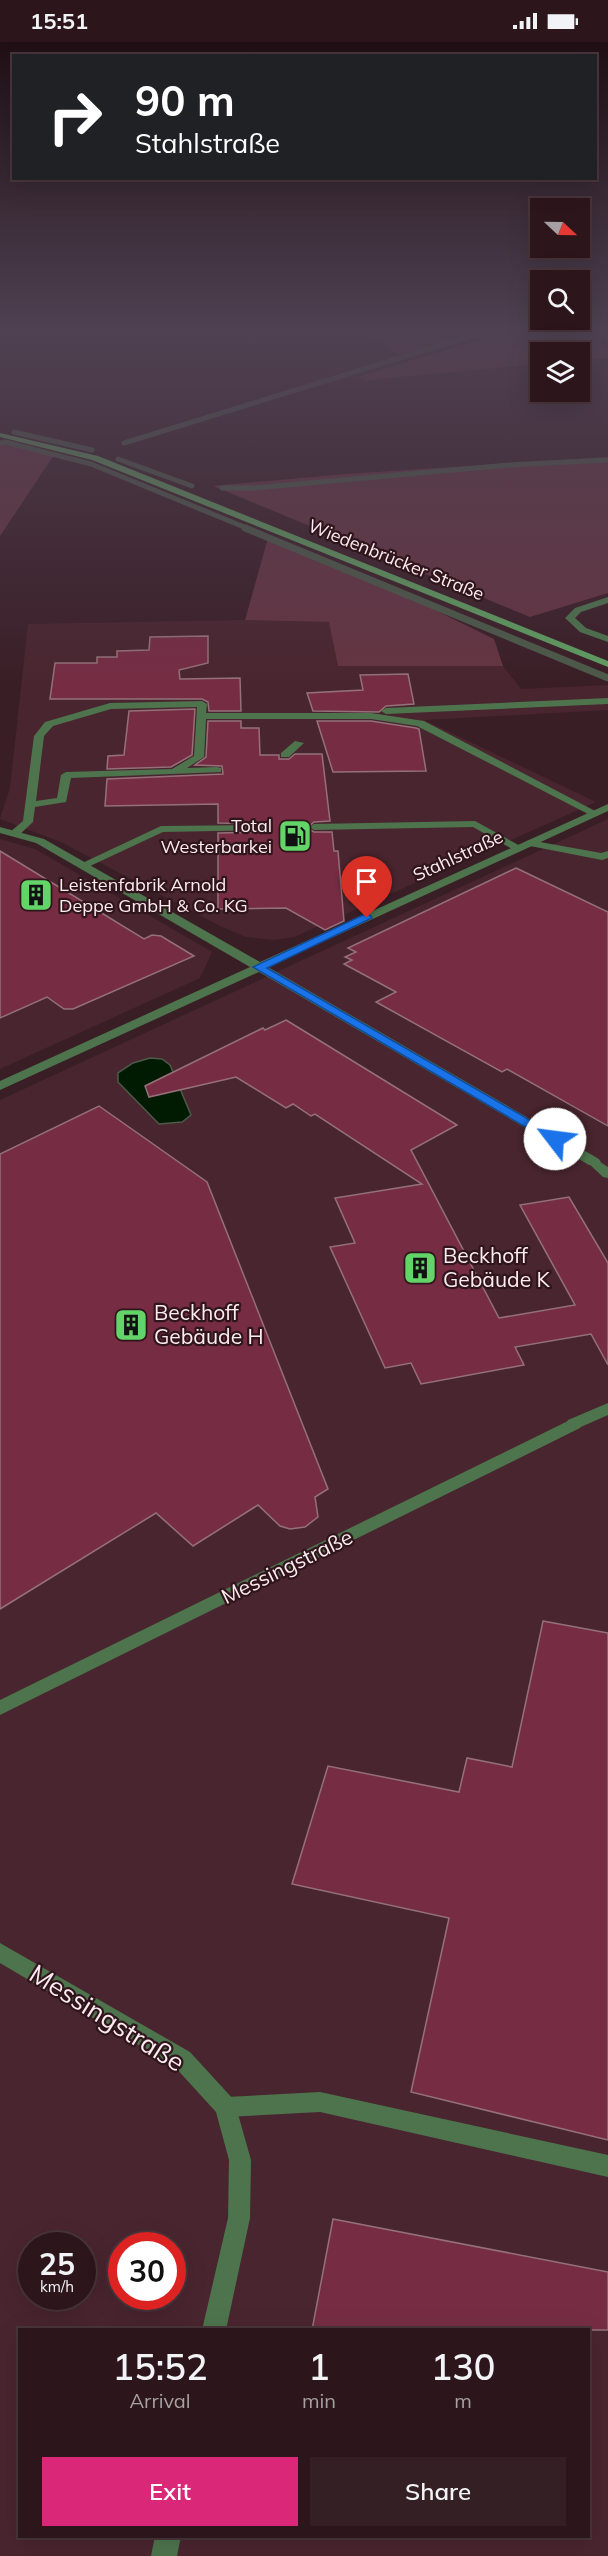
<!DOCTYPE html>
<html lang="en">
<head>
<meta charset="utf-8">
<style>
	body { margin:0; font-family:Mulish,sans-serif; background:#341f25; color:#f1f3f6; height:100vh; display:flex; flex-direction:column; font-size:22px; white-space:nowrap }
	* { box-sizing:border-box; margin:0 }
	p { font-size:20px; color:#a69fa3 }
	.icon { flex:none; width:33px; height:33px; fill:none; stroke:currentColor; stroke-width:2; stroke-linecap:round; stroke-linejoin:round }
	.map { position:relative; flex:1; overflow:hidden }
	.side { position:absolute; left:18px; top:2286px; width:572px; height:210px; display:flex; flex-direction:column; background:#2c161c; border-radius:0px; box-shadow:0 6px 24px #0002,0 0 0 2px #48353b }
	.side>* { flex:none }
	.top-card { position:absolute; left:12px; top:12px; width:585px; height:126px; border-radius:0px; box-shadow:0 6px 24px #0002,0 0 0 2px #48353b; background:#202124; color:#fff; overflow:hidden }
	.needle { width:39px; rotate:112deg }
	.controls { position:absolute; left:530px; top:156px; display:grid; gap:12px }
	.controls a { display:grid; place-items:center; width:60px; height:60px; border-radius:0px; background:#2c161c; box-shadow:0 6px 24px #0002,0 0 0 2px #48353b; font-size:30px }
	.speed { position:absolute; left:18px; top:2190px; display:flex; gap:12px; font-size:30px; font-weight:700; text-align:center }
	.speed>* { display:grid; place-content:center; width:78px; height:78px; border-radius:50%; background:#2c161c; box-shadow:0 6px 24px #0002,0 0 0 2px #48353b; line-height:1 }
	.speed small { font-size:15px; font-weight:400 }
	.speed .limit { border:9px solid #d22; background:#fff; color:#111 }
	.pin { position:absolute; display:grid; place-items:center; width:51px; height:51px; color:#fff; margin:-62px -26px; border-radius:50% 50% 50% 0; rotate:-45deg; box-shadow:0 0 6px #0007 }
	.pin .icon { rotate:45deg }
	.me { position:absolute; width:66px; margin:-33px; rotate:300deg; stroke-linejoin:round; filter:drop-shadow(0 0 4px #0008) }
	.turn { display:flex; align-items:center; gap:21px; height:126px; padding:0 24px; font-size:27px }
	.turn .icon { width:78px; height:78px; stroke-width:2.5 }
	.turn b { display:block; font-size:42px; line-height:51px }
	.eta { display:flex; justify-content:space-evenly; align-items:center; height:102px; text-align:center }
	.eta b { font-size:36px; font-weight:600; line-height:42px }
	.cta { display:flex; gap:12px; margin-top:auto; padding:12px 24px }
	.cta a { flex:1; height:69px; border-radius:0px; background:#db2777; color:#fff; font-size:24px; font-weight:600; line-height:69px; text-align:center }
	.cta a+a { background:#341f25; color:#f1f3f6 }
	.status { display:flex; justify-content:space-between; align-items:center; height:42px; padding:0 30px; background:#2c161c; direction:ltr }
	.status svg { height:16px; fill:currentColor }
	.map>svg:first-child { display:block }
	.built { fill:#49252f; fill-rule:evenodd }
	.green { fill:#653442 }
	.water { fill:#001b02; stroke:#4c5a49; stroke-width:1.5 }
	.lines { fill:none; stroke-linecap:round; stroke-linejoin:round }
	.stream-far1 { stroke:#4c5a49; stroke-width:5 }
	.stream { stroke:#4c5a49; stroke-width:7 }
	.building { fill:#762d44; stroke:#947179; stroke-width:1.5 }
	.lane { fill:#4d744d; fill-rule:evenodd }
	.street { fill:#4d744d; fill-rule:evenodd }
	.secondary { fill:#609f61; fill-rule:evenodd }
	.route { fill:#1a73e8; stroke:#114b97; stroke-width:1.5 }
	.labels { text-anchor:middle; stroke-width:4.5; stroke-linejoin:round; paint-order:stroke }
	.far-street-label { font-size:18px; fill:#fcecef; stroke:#30151c }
	.far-poi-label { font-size:18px; fill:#fcecef; stroke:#30151c; text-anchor:end }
	.poi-label { font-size:21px; fill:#fcecef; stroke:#30151c; text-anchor:start }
	.street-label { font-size:21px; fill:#fcecef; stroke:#30151c }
	.near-street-label { font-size:26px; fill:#fcecef; stroke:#30151c }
</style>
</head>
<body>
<div class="status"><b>15:51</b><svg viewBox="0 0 49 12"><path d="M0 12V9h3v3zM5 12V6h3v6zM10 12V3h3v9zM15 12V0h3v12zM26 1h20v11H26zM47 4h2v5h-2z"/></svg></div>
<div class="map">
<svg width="608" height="2514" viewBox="0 0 608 2514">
	<rect width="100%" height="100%" fill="#3a1e26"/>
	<!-- built -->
	<g class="built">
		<polygon points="245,578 330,580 338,624 503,624 521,647 608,643 608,668 424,678 596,760 294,895 274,898 246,895 222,885 61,800 0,777 10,746 28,582"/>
		<path d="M608 777V2514H0V1058ZM32 2204H82V2254H32ZM122 2204H172V2254H122ZM20 2288H588V2494H20Z"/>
		<polygon points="0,797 35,807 212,910 200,936 0,1027"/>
	</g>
	<!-- green -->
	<g class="green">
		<polygon points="369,292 474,292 400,313"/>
		<polygon points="498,292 591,292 608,308 608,316 579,319 579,310 540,310 540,322 366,338 358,335"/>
		<polygon points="7,402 54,413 0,494 0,403"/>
		<polygon points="608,415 608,551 530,575 213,444 346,432"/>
		<polygon points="268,496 433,564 435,568 494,597 503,624 338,624 329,580 245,578"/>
	</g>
	<!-- water -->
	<polygon class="water" points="150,1016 162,1017 170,1023 191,1073 182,1080 159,1082 118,1040 118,1031 133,1021"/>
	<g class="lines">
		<!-- stream-far1 -->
		<g class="stream-far1">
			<polyline points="14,390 92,408"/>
			<polyline points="0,401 5,400 91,422 249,487"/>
			<polyline points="124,401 478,292"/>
			<polyline points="118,417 192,444"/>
			<polyline points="222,446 254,446 509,423 608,418"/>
		</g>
		<!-- stream -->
		<polyline class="stream" points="245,486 608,636"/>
	</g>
	<!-- building -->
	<g class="building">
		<polygon points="208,594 208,621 179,628 180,637 240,636 241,669 209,669 208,660 202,657 50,657 55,621 97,621 97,615 117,615 117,609 149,608 150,595"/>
		<polygon points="408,632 414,662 386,664 379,670 313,669 307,651 363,648 360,633"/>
		<polygon points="195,667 192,713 171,725 107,727 108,714 124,713 129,669"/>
		<polygon points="208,679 241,679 241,686 259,686 260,713 279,713 279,717 289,717 295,712 322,712 330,779 314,780 307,786 314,790 332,790 334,809 338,809 344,879 325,888 286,866 218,867 218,791 269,790 271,788 270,782 218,781 218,762 105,764 107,737 223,732 222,724 195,723 206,715"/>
		<polygon points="317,679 371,679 416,686 419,687 426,729 333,730"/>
		<polygon points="0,809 144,897 152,893 161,894 194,914 73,967 64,967 47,955 0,976"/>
		<polygon points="516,826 608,870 608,1084 507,1027 502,1030 376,960 396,950 344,922 352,918 345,915 356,910 348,906"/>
		<polygon points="286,978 457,1083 411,1108 499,1276 575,1263 520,1163 569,1155 608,1221 608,1323 591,1292 515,1305 524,1323 421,1342 411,1321 385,1326 330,1205 355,1201 335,1156 422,1142 315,1072 311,1074 293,1062 286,1066 236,1035 149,1055 145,1044 263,986 265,988"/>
		<polygon points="99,1064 207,1140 328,1447 315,1455 318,1475 305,1485 290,1487 280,1484 258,1463 193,1504 156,1471 0,1567 0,1112"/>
		<polygon points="543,1579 608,1591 608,2098 411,2050 449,1876 292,1842 328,1724 459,1750 467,1716 512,1725"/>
		<polygon points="333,2177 608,2230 608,2288 312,2288"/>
	</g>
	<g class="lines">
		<!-- lane -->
		<g class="lane">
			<polygon points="608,555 608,561 581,570 575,576 586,586 608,594 608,600 580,590 565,576 575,566"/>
			<polygon points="608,656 608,662 386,672 381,669 386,666"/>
			<path d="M202 659 207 662 206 671H371L424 679 599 771 598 773H590L417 684 371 677H206L204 715 187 726 217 725 221 726V730L71 736 66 760 35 765 33 780 18 794H10V790L23 779 34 694 45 680 110 661ZM197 665 194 714 172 727 66 730 61 733 57 756 36 759 44 694 53 684 111 667Z"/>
			<polygon points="295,699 304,701 289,715 281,715 281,711"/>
			<polygon points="475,779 524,806 522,808 514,808 473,785 314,788 309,785 314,782"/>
			<polygon points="265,783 269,784 269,788 163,790 88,825 84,826 78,823 161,784"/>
			<polygon points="529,798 601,811 608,809 608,816 602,818 525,803 523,801"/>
			<polygon points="594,1116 608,1125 608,1136 603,1135 587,1120"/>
			<polygon points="608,1361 608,1373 574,1388 568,1386 566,1382 568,1378"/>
			<polygon points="320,2050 608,2113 608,2135 320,2070 226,2075 218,2072 215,2065 218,2058 226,2055"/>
		</g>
		<!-- street -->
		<g class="street">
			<polygon points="608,762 608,769 268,925 599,1117 601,1120 599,1123 589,1123 259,930 0,1048 0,1039 250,925 36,801 0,791 0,785 44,797 260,920"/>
			<polygon points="574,1376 580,1378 582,1382 580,1386 0,1673 0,1658"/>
			<polygon points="0,1901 190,2010 234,2058 251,2118 250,2176 226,2288 202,2288 228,2176 229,2118 216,2070 174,2024 0,1921"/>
			<polygon points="155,2494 181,2494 177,2514 151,2514"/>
		</g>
		<!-- secondary -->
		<polygon class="secondary" points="0,391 98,414 608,619 608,625 92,418 0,395"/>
	</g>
	<!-- sky -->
	<linearGradient id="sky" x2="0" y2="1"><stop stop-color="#201015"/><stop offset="0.45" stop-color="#4f4152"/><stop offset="1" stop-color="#4f4152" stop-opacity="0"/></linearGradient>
	<rect width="608" height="644" fill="url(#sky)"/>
	<!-- route -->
	<polygon class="route" points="363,873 370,873 372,876 267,926 559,1095 561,1097 559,1100 551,1100 253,925"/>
	<!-- icons -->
	<defs>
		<symbol id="fuel-square" viewBox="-11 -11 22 22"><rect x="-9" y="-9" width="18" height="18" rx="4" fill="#63d468" stroke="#30151c"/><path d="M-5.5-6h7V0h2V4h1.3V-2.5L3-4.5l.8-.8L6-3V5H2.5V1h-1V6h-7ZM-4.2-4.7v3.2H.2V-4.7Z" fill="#111"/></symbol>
		<symbol id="building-square" viewBox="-11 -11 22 22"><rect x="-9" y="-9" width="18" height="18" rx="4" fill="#63d468" stroke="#30151c"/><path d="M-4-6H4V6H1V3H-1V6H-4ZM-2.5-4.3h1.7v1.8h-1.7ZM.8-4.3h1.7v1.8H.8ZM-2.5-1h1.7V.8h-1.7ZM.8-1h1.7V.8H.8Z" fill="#111"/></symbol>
	</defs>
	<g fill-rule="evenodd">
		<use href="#fuel-square" x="276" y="775" width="38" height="38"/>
		<use href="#building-square" x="17" y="834" width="38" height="38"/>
		<use href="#building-square" x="401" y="1207" width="38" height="38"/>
		<use href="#building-square" x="112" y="1264" width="38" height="38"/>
	</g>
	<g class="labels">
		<!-- far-street labels -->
		<g class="far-street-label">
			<text transform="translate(396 518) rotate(22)" y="6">Wiedenbrücker Straße</text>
			<text transform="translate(458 814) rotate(-25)" y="6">Stahlstraße</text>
		</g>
		<!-- far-poi labels -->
		<g class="far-poi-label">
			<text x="272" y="790">Total<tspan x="272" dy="21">Westerbarkei</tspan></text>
			<text x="59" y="849" text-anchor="start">Leistenfabrik Arnold<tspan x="59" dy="21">Deppe GmbH &amp; Co. KG</tspan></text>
		</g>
		<!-- poi labels -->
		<g class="poi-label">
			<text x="443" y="1221">Beckhoff<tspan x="443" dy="24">Gebäude K</tspan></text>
			<text x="154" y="1278">Beckhoff<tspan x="154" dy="24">Gebäude H</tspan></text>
		</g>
		<!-- street labels -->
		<g class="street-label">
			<text transform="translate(287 1525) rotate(-26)" y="7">Messingstraße</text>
		</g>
		<!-- near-street labels -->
		<g class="near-street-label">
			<text transform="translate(107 1976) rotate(32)" y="9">Messingstraße</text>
		</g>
	</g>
</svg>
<div class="controls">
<a><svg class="needle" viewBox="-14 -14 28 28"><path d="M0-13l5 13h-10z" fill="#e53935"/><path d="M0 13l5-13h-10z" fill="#a69fa3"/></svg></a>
<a><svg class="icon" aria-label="search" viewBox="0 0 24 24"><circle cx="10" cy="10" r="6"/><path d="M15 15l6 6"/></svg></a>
<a><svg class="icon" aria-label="layers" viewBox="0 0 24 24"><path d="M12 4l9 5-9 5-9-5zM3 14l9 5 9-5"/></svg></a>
</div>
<div class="speed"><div>25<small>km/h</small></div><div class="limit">30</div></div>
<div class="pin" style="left:367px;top:876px;background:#d93025"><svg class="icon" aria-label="arrive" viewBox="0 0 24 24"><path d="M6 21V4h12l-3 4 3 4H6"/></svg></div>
<svg class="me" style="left:555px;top:1097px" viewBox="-20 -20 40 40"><circle r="19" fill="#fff"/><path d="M0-13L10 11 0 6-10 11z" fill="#1a73e8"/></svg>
<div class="top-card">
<div class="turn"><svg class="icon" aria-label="right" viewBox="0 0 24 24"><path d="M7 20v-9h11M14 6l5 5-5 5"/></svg><div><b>90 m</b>Stahlstraße</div></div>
</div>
<section class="side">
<div class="eta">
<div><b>15:52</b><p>Arrival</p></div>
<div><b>1</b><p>min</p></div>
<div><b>130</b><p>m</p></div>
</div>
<div class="cta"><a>Exit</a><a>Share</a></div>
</section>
</div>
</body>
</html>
